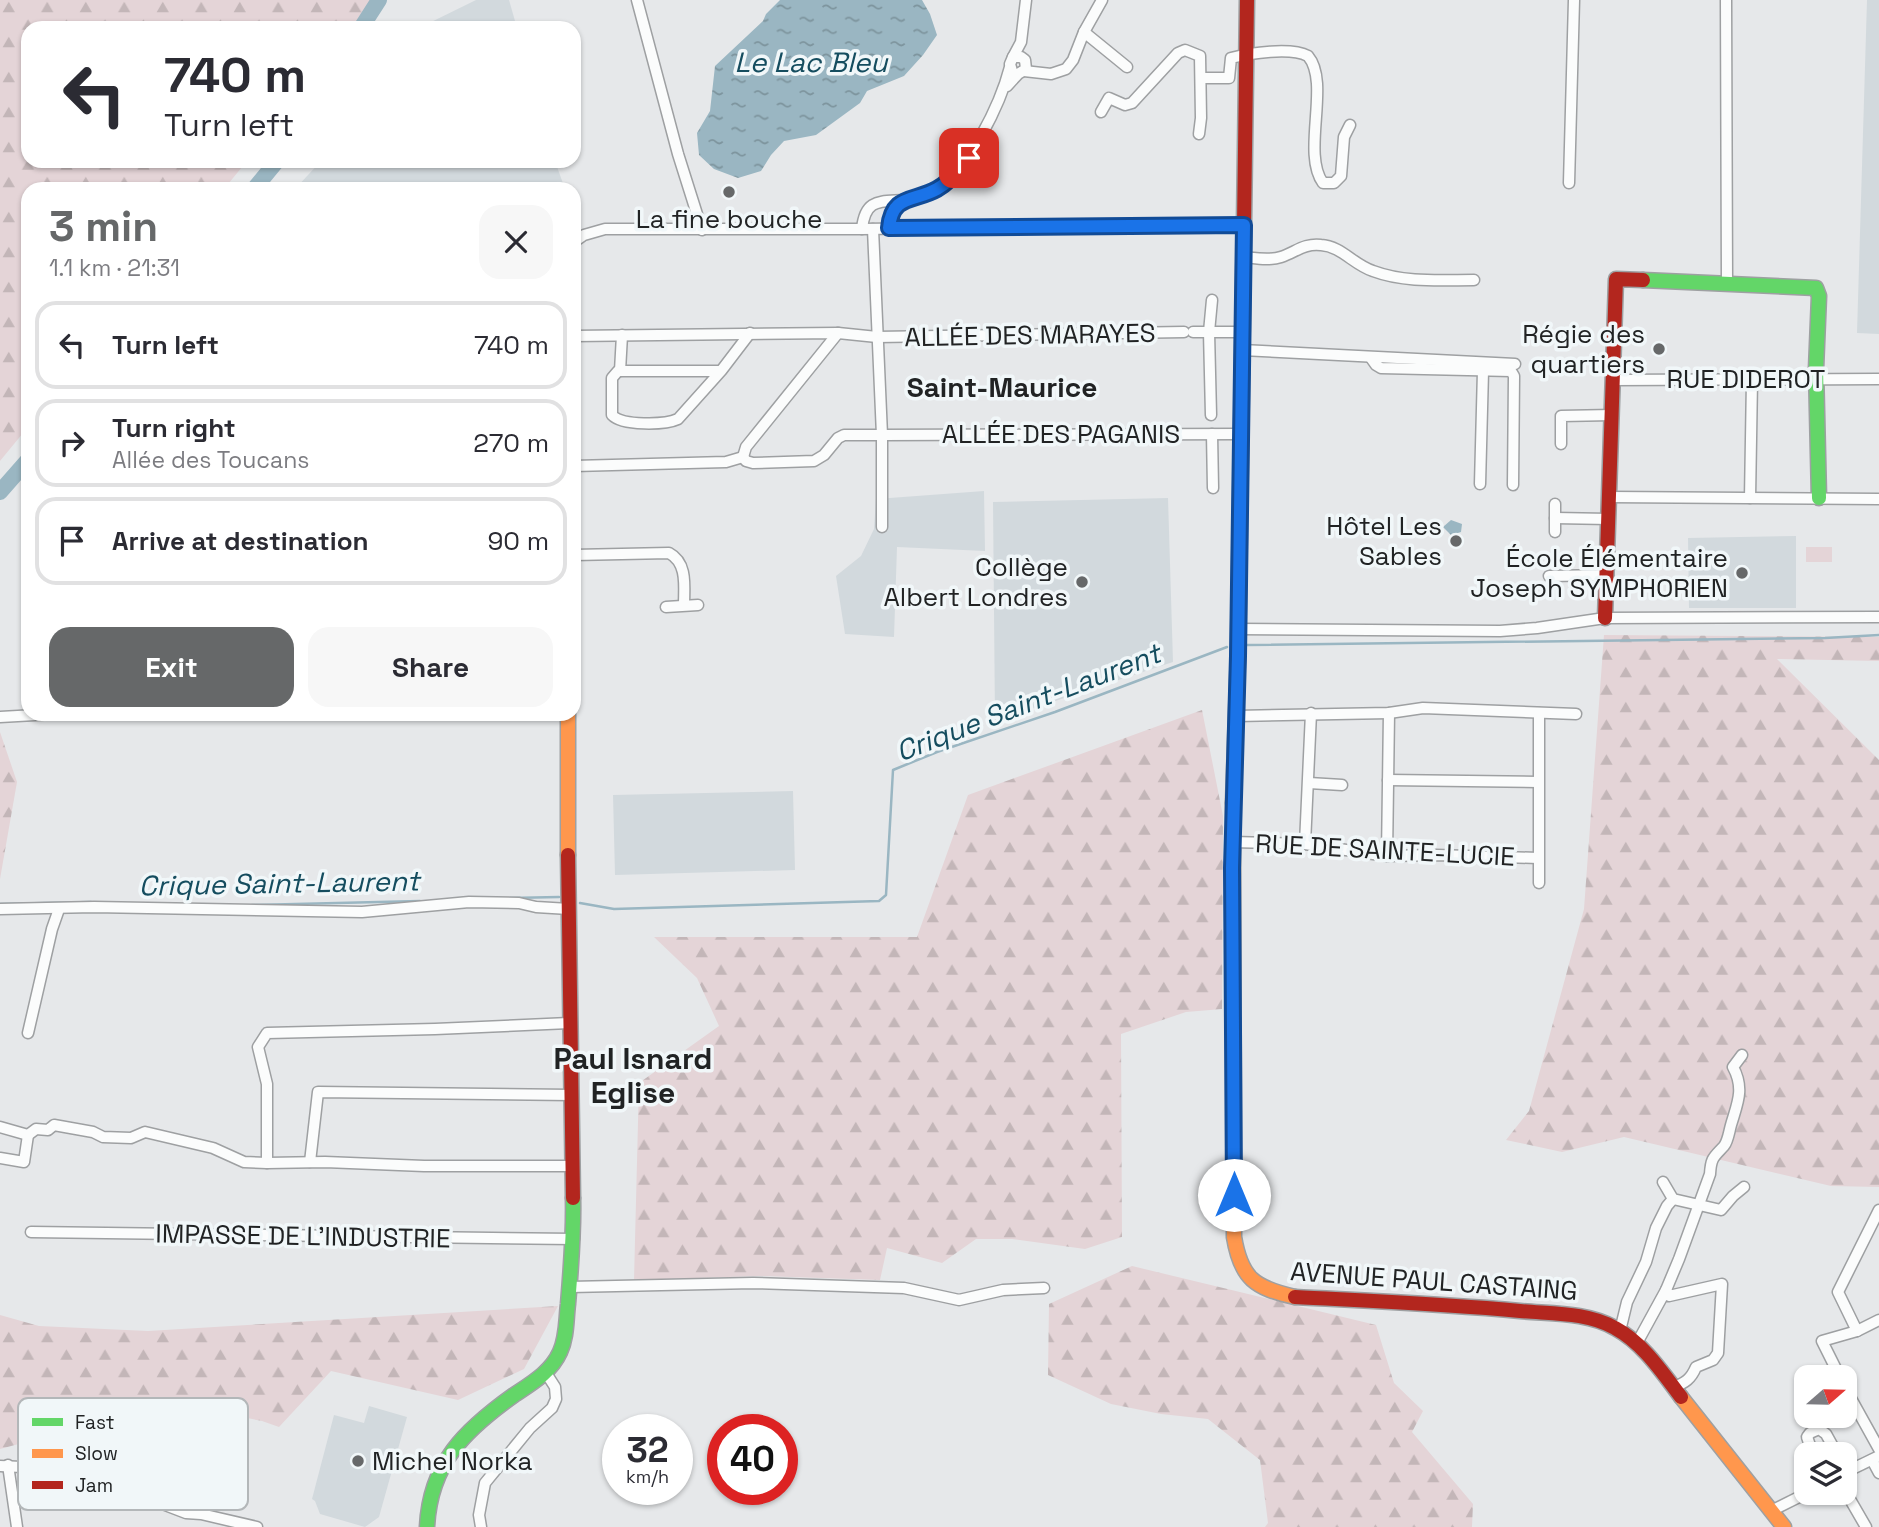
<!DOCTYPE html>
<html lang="en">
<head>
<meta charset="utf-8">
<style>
	body { margin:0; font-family:"Space Grotesk",sans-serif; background:#f7f7f7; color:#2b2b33; height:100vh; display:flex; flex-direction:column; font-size:26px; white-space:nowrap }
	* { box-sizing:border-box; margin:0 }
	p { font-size:23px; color:#7c7c81 }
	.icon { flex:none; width:38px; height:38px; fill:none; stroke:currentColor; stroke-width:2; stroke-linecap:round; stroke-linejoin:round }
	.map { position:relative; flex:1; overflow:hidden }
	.details { position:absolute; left:21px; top:182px; width:560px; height:539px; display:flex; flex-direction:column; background:#fff; border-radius:21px; box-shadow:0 2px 5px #0004 }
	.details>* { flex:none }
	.guide { position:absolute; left:21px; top:21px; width:560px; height:147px; border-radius:21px; box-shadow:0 2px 5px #0004; background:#fff; color:#2b2b33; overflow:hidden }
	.needle { width:46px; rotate:70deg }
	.buttons { position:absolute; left:1794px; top:1365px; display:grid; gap:14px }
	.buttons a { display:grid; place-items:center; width:63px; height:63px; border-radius:14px; background:#fff; box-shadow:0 2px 5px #0004; font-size:35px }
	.speed { position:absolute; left:602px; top:1414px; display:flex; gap:14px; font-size:35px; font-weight:700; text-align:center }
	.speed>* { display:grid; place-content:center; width:91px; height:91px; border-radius:50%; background:#fff; box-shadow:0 2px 5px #0004; line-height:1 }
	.speed small { font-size:18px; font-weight:400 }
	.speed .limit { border:10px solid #d22; background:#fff; color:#111 }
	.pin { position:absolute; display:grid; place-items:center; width:60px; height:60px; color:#fff; margin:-30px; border-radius:14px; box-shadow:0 4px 10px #0006 }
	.me { position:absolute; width:77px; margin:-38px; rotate:0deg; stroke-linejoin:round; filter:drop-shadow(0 0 5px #0008) }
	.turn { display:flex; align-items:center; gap:24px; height:147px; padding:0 28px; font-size:32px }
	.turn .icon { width:91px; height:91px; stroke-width:2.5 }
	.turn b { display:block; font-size:49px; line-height:60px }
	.round { display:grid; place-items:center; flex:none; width:74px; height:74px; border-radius:21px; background:#f7f7f7 }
	.head { display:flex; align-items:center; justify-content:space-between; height:119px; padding:0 28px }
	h1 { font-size:42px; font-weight:700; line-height:52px; color:#666869 }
	.cta { display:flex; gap:14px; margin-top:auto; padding:14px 28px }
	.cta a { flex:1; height:80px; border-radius:21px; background:#666869; color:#fff; font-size:28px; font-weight:700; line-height:80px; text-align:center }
	.cta a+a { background:#f7f7f7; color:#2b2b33 }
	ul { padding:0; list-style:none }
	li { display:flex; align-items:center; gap:21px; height:88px; margin:0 14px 10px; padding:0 14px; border:4px solid #e1e1e2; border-radius:21px }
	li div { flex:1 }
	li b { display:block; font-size:26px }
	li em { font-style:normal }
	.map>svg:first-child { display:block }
	.built { fill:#d2d9dd }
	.forest { fill:url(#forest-firs) }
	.garden { fill:#e4d4d7 }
	.water { fill:url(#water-ripples) }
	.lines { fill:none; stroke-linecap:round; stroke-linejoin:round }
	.stream { stroke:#9ab6c2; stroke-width:2.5 }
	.river { stroke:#9ab6c2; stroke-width:16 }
	.street-casing { stroke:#9ea0a2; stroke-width:13 }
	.fast-casing { stroke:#9ea0a2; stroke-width:17 }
	.slow-casing { stroke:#9ea0a2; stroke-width:17 }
	.jam-casing { stroke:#9ea0a2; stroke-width:17 }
	.street { stroke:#fbfcfc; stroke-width:10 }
	.fast { stroke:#63d668; stroke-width:14 }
	.slow { stroke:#ff974d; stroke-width:14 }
	.jam { stroke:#b3261e; stroke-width:14 }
	.route-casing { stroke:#114b97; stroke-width:18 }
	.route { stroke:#1a73e8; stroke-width:12 }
	.poi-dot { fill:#666869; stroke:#f1f7f9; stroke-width:2.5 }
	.labels { text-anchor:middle; stroke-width:7; stroke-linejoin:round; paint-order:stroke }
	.poi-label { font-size:26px; fill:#212324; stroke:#f1f7f9; text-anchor:end }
	.street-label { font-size:26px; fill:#212324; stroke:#f1f7f9 }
	.water-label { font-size:28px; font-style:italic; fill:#154d5f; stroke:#f1f7f9 }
	.neighbourhood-label { font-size:28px; font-weight:bold; fill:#212324; stroke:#f1f7f9 }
	.quarter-label { font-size:30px; font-weight:bold; fill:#212324; stroke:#f1f7f9 }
	.key { fill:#f1f7f9; stroke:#b3b7b9; stroke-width:2 }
	.key-label { font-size:19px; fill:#212324 }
</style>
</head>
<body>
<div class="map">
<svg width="1879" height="1527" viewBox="0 0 1879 1527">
	<defs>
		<pattern id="forest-firs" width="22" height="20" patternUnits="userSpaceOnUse" patternTransform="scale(1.75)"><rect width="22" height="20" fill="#e4d4d7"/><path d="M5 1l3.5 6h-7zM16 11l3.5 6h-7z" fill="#c3b6b8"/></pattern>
		<pattern id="water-ripples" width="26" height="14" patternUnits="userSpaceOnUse" patternTransform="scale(1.75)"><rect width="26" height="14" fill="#9ab6c2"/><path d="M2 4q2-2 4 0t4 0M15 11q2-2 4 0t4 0" fill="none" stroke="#7d949d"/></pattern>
	</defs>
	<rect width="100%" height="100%" fill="#e6e8ea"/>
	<!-- built -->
	<g class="built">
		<polygon points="476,0 509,0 517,28 419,28"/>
		<polygon points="1867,0 1879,0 1879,334 1857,333"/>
		<polygon points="321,161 555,161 565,189 295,189"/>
		<polygon points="984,491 985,551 897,547 894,637 845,634 836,576 861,556 874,529 876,499"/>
		<polygon points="1168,498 1173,662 995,721 993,502"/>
		<polygon points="1796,536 1796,608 1689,608 1688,538"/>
		<polygon points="793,791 795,870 615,875 613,795"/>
		<polygon points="369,1406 407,1417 379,1517 365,1527 320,1514 315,1501 312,1499 334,1415 364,1423"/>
	</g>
	<!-- forest -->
	<g class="forest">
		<polygon points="0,0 385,0 376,4 357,28 28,28 28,161 247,161 224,189 28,189 28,427 0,461"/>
		<polygon points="1604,635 1879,637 1879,661 1777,659 1879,760 1879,1187 1831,1186 1624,1137 1562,1152 1506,1140 1529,1111 1584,909"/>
		<polygon points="1202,710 1223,816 1222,1009 1186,1012 1121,1034 1122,1237 1085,1249 1012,1239 976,1239 942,1263 887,1248 880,1280 759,1276 634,1280 639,1083 719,1026 697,978 654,937 917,937 968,795"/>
		<polygon points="0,732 17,782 0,879"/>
		<polygon points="1132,1266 1376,1325 1394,1383 1423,1411 1412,1432 1473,1504 1472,1527 1265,1527 1268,1523 1260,1460 1208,1419 1161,1414 1111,1404 1048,1375 1049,1304"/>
		<polygon points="558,1306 524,1369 458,1400 331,1371 279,1427 262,1421 171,1403 0,1449 0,1315 39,1326 148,1331"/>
	</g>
	<!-- garden -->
	<rect class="garden" x="1806" y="547" width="26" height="15"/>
	<!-- water -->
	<g class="water">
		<polygon points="780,0 922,0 930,14 937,35 923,55 904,76 867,91 860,103 816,135 784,141 771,155 761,171 738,178 714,169 699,155 697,133 710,111 715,66 763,21 766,14"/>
		<polygon points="1451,520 1462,524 1461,532 1451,535 1443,527"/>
	</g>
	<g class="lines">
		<!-- stream -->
		<g class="stream">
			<polyline points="1246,645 1825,638 1879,635"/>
			<polyline points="510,898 559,897"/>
			<polyline points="580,903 614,909 879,901 886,895 893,770 937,752 1055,712 1227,647"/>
			<polyline points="0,904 91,902"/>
			<polyline points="252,905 420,901"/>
		</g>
		<!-- river -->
		<g class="river">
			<polyline points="361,28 379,0"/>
			<polyline points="254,189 277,161"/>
			<polyline points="0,492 28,460"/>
		</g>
		<defs>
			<g id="street">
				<polyline points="637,0 678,154 702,230"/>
				<polyline points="1726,0 1727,283"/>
				<polyline points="1084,32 1127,67"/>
				<polyline points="1013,57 1021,42 1026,0"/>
				<polyline points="1024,71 1051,74 1066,69 1073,60 1084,32 1102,0"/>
				<path d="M1201 78H1229L1231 58C1250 53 1291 47 1308 56 1331 83 1301 153 1323 183H1334L1341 176 1344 137 1350 125"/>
				<polyline points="1007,86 1018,74 1026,69 1025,60 1021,57 1013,57 1010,64 1012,71"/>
				<polyline points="1101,112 1109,98 1125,105 1132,103 1178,53 1185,50 1200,56 1201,118 1199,134"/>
				<polyline points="1569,183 1574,0"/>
				<polyline points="889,228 892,215 902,200"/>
				<path d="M862 229C865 198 880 202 904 200 914 199 926 195 935 190 968 173 1001 102 1010 67"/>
				<polyline points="873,229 882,435 882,527"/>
				<polyline points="574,242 584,235 605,229 862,229 1244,224"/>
				<path d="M1243 257C1255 258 1269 261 1281 257 1296 252 1304 243 1321 245 1341 246 1354 265 1373 271 1405 283 1441 280 1474 280"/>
				<polyline points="1193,332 1243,332"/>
				<polyline points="574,336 838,333 877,337 1184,332"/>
				<polyline points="1242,350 1515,364"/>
				<polyline points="1371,358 1376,365 1381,368 1511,371 1514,376 1513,485"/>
				<polyline points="620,371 622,335"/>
				<path d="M721 371H618L612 378V415C622 426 665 425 678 419L721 371 750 333"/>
				<polyline points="1612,380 1879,379"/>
				<polyline points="1211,415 1209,332 1212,300"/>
				<polyline points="1212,434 1213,488"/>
				<polyline points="1561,444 1561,416 1612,415"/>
				<polyline points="743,457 746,461 753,463 814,461 824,455 838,438 844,435 882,435 1241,434"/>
				<polyline points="743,457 746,447 838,333"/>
				<polyline points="574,466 726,462 743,457"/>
				<polyline points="1480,484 1483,371"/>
				<polyline points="1610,497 1879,499"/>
				<polyline points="1750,498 1752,380"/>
				<polyline points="1555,518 1609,519"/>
				<polyline points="1555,532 1555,504"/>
				<path d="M574 555 669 553C688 563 684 587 684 605"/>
				<polyline points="1549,576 1608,575"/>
				<polyline points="666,607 698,605"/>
				<polyline points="1238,629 1500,631 1537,628 1605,618 1879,617"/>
				<polyline points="1237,716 1389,713 1423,708 1576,714"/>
				<polyline points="0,717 53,714"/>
				<polyline points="1388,780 1538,782"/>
				<polyline points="1309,783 1342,785"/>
				<polyline points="1232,842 1305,844 1387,856 1436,855 1538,858"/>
				<polyline points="1305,844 1311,713"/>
				<polyline points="1387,856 1389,713"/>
				<polyline points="1539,883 1539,713"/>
				<polyline points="0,909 94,907 362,912 469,902 519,903 536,907 569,909"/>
				<polyline points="28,1033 52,929 59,909"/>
				<polyline points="0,1127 28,1135 36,1129 48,1130 54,1125 93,1132 103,1137 131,1138 145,1132 213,1148 244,1162 267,1163 267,1084 258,1047 267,1033 435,1029 569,1023"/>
				<polyline points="0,1158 24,1162 28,1135"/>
				<polyline points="310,1162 318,1092 571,1095"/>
				<polyline points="267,1163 325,1162 424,1166 573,1166"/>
				<polyline points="1663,1182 1673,1199 1721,1210 1733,1196 1744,1187"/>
				<polyline points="31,1232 574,1239"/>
				<polyline points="570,1287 753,1283 904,1288 959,1300 1003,1290 1044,1288"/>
				<path d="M1666 1290 1669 1296 1722 1284 1718 1353 1713 1360 1696 1367C1691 1379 1685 1383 1674 1387"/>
				<polyline points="1620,1331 1627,1302 1646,1262 1656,1228 1667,1206 1673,1199"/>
				<polyline points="1857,1331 1838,1292 1879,1210"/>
				<path d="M1637 1343 1666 1290 1679 1259 1710 1174C1711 1157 1714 1157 1724 1146 1728 1141 1729 1132 1731 1125 1737 1104 1745 1089 1733 1067L1742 1055"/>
				<polyline points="1840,1377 1822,1341 1857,1331 1879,1320"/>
				<polyline points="1844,1386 1879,1449"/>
				<polyline points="1813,1454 1807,1437 1810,1433 1819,1429 1826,1434 1837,1454"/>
				<polyline points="1872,1460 1879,1473"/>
				<polyline points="8,1465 17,1527"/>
				<polyline points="0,1466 43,1468 105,1482 186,1513 201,1514 257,1527"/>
				<polyline points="1844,1473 1879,1456"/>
				<polyline points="1844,1489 1866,1527"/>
				<polyline points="1771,1511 1807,1493"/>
				<polyline points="481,1527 479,1515 485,1483 530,1428 552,1408 556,1399 555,1387 546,1373"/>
			</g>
			<g id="fast">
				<polyline points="1643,280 1816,288 1819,296 1816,369 1819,498"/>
				<polyline points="1233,803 1238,656 1242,374"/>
				<path d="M427 1527C430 1463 465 1430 514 1395 532 1383 551 1372 560 1352 567 1337 566 1320 568 1304 571 1268 574 1234 573 1198"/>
			</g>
			<g id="slow">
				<polyline points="568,714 568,855"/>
				<path d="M1233 803 1234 1237C1241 1279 1255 1288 1295 1297"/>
				<polyline points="1681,1397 1784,1527"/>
			</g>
			<g id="jam">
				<polyline points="1242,374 1247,0"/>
				<polyline points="1605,618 1616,279 1643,280"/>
				<polyline points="568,855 573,1198"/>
				<path d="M1295 1297C1370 1301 1445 1304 1520 1311 1551 1314 1587 1312 1615 1328 1643 1343 1662 1372 1681 1397"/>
			</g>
		</defs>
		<!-- street casing -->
		<use href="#street" class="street-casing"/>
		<!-- fast casing -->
		<use href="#fast" class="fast-casing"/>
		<!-- slow casing -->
		<use href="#slow" class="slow-casing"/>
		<!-- jam casing -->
		<use href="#jam" class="jam-casing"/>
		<!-- street -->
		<use href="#street" class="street"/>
		<!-- fast -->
		<use href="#fast" class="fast"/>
		<!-- slow -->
		<use href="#slow" class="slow"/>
		<!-- jam -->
		<use href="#jam" class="jam"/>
	</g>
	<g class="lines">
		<defs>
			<path id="route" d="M969 158C959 169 950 182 937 189 914 202 892 194 889 228L1244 225 1238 656 1232 868 1234 1195"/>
		</defs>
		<!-- route casing -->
		<use href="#route" class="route-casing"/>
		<!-- route -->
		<use href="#route" class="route"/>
	</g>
	<!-- markers -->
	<g class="poi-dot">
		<circle cx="729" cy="192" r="7"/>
		<circle cx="1659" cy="349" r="7"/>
		<circle cx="1456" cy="541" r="7"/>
		<circle cx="1742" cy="573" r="7"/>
		<circle cx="1082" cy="582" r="7"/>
		<circle cx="358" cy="1461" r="7"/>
	</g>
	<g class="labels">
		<!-- poi labels -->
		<g class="poi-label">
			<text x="729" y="228" text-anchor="middle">La fine bouche</text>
			<text x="1645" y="343">Régie des<tspan x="1645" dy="30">quartiers</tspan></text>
			<text x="1442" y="535">Hôtel Les<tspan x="1442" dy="30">Sables</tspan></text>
			<text x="1728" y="567">École Élémentaire<tspan x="1728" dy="30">Joseph SYMPHORIEN</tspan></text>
			<text x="1068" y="576">Collège<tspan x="1068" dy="30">Albert Londres</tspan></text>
			<text x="372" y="1470" text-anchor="start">Michel Norka</text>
		</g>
		<!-- street labels -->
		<g class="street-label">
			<text transform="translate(1030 335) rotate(-1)" y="9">ALLÉE DES MARAYES</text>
			<text x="1746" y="388">RUE DIDEROT</text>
			<text x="1061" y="443">ALLÉE DES PAGANIS</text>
			<text transform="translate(1385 850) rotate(3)" y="9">RUE DE SAINTE-LUCIE</text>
			<text transform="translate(303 1236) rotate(1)" y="9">IMPASSE DE L'INDUSTRIE</text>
			<text transform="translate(1434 1281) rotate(4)" y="9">AVENUE PAUL CASTAING</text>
		</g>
		<!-- water labels -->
		<g class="water-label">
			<text x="811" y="72">Le Lac Bleu</text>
			<text transform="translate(1028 702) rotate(-21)" y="10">Crique Saint-Laurent</text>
			<text transform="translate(279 883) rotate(-1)" y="10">Crique Saint-Laurent</text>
		</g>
		<!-- neighbourhood labels -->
		<g class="neighbourhood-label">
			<text x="1002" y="397">Saint-Maurice</text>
		</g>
		<!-- quarter labels -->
		<g class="quarter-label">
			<text x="633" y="1069">Paul Isnard<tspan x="633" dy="34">Eglise</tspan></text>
		</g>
	</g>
	<!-- legend -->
	<rect x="18" y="1398" width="230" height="112" rx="10" class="key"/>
	<rect x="32" y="1418" width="31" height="8" fill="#63d668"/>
	<rect x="32" y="1449" width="31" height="9" fill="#ff974d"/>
	<rect x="32" y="1481" width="31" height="8" fill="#b3261e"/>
	<g class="key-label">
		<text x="75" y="1429">Fast</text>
		<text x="75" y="1460">Slow</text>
		<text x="75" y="1492">Jam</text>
	</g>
</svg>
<div class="buttons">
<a><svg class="needle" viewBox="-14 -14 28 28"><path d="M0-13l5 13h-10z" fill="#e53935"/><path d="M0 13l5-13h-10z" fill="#7c7c81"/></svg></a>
<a><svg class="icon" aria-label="layers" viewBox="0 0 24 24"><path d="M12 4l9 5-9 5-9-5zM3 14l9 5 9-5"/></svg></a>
</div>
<div class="speed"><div>32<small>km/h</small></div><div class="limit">40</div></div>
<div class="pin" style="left:969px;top:158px;background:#d93025"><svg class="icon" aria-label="arrive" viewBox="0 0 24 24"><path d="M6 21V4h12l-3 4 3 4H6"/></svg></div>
<svg class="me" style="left:1234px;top:1195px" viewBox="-20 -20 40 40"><circle r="19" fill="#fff"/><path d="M0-13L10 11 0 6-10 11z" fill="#1a73e8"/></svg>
<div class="guide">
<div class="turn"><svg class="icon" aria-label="left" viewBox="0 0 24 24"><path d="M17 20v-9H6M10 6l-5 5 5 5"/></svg><div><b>740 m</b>Turn left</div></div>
</div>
<section class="details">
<div class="head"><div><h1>3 min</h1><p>1.1 km · 21:31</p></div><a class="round"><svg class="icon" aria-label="close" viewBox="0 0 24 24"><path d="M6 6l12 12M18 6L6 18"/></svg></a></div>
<ul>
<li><svg class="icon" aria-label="left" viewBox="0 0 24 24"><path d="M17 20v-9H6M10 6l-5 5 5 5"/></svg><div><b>Turn left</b></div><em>740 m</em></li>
<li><svg class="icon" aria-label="right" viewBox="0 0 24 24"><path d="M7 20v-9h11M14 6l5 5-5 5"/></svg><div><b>Turn right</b><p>Allée des Toucans</p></div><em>270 m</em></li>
<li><svg class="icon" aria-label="arrive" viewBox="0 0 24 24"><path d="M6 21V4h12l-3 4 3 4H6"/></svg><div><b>Arrive at destination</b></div><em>90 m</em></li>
</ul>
<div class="cta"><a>Exit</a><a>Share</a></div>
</section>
</div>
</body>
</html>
